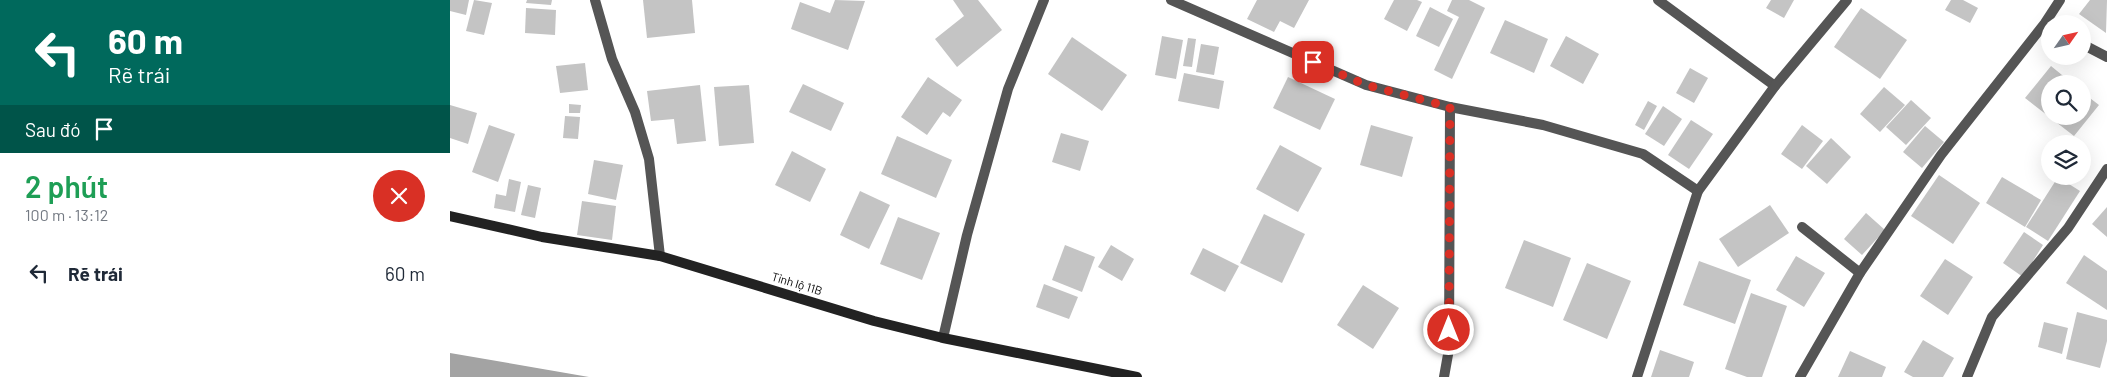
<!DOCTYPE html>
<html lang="vi">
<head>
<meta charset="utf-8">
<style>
	body { margin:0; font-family:Barlow,sans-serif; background:#f6f6f7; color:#1f2937; height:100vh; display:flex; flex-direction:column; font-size:19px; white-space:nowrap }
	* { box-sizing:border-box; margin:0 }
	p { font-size:16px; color:#747a83 }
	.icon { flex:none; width:28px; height:28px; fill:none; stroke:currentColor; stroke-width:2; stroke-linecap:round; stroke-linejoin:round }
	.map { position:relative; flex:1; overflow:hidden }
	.panel { display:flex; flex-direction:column; background:#fff; width:450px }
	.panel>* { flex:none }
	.guide { background:#00695c; color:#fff; overflow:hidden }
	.needle { width:32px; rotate:56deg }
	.fabs { position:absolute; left:1591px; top:15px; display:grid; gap:10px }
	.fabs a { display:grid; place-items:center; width:50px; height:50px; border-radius:50%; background:#fff; box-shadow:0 5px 20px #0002; font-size:25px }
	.pin { position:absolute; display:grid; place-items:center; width:42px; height:42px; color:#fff; margin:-21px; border-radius:10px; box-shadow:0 2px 8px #0006 }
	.me { position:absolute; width:55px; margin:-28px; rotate:0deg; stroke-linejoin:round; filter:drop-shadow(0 0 4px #0008) }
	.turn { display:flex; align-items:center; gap:18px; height:105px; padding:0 25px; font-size:22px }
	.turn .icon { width:65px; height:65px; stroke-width:2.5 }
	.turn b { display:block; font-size:35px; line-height:42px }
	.then { display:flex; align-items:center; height:48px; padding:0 25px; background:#0003; gap:10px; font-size:19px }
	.round { display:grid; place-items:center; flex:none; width:52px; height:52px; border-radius:26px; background:#f6f6f7 }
	.overview { display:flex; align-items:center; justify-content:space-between; height:85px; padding:0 25px }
	h1 { font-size:30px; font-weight:600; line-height:38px; color:#1e9e55 }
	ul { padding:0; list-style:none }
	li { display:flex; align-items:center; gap:15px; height:70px; padding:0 25px }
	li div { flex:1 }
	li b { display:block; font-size:19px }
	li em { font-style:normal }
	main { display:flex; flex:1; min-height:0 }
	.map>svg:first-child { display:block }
	.water { fill:#a3a3a3 }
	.building { fill:#c4c4c4 }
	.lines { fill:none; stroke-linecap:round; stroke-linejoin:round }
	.street { stroke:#555; stroke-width:10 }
	.secondary { stroke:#222; stroke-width:10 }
	.route { stroke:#d93025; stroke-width:9; stroke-dasharray:0 16.2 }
	.labels { text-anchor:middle; stroke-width:4; stroke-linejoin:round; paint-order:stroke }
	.street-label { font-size:12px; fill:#000; stroke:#fff }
</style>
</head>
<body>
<main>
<section class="panel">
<div class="guide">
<div class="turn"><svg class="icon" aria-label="left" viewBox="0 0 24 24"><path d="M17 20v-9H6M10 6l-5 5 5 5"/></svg><div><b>60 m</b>Rẽ trái</div></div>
<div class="then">Sau đó<svg class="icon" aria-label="arrive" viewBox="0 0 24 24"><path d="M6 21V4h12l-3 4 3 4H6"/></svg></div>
</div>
<div class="overview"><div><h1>2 phút</h1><p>100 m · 13:12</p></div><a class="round" style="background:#d93025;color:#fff"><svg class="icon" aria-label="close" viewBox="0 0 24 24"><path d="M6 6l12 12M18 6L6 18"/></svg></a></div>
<ul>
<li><svg class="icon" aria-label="left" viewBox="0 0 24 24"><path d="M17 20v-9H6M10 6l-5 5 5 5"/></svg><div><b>Rẽ trái</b></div><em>60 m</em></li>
</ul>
</section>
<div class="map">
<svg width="1657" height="377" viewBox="0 0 1657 377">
	<rect width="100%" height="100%" fill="#fff"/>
	<!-- water -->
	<polygon class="water" points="0,353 139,377 0,377"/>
	<!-- building -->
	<g class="building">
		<polygon points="0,0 19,0 16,15 0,11"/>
		<polygon points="24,0 42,3 34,35 16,31"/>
		<polygon points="77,0 102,0 101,5 76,3"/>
		<polygon points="193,0 242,0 245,33 197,38"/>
		<polygon points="385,0 415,1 398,50 341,29 350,2 380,13"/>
		<polygon points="503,0 528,0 552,30 507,67 485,39 514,16"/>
		<polygon points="807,0 859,0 844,28 830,21 824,32 797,19"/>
		<polygon points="944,0 967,0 972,2 957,31 934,19"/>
		<polygon points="1002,0 1019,0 1035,8 1002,79 984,70 1009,17 997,11"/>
		<polygon points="1321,0 1344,0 1334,18 1316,8"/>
		<polygon points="1501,0 1513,0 1528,8 1520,23 1495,10"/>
		<polygon points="1640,0 1657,0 1656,33 1629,14"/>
		<polygon points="980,7 1003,19 989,47 966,36"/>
		<polygon points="76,8 106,10 105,35 75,33"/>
		<polygon points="1411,8 1457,40 1430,79 1384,47"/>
		<polygon points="1055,20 1098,39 1084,73 1040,53"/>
		<polygon points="712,36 733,40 726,79 705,75"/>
		<polygon points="1116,36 1149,54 1133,84 1100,66"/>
		<polygon points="622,37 677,75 652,111 598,74"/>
		<polygon points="738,38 746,39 742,67 733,66"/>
		<polygon points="751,44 769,47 764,75 746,72"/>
		<polygon points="135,63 138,90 110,93 106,66"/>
		<polygon points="1601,66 1623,84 1600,84 1600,116 1632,116 1632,92 1649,105 1624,136 1575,98"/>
		<polygon points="1240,68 1258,78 1244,103 1226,93"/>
		<polygon points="734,73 774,81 769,109 728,101"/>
		<polygon points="478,77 512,100 500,117 493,112 477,135 451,117"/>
		<polygon points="838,77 885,99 870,130 823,108"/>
		<polygon points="353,84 394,103 381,131 339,112"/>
		<polygon points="250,85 256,141 227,144 224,119 201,121 197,91"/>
		<polygon points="299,85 304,143 269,146 264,87"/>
		<polygon points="1434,87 1455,105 1430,132 1410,114"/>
		<polygon points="1461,100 1481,118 1456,145 1436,127"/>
		<polygon points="1198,101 1207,106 1194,130 1185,125"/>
		<polygon points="119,104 131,105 130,113 119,113"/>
		<polygon points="0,105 27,113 18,144 0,138"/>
		<polygon points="1213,106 1232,119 1214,146 1195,134"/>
		<polygon points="115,116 130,117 128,139 113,138"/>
		<polygon points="1241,120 1263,134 1239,169 1218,155"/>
		<polygon points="39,125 65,134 48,182 22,172"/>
		<polygon points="921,125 963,137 952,177 910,165"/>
		<polygon points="1352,125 1373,141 1352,169 1331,154"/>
		<polygon points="1475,126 1494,142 1472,168 1453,152"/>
		<polygon points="611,133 639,141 630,171 602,162"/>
		<polygon points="447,136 502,160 486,198 431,174"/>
		<polygon points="1381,138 1401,157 1377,184 1356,166"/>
		<polygon points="830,145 872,168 848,212 806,189"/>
		<polygon points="342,151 376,169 360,202 325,185"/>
		<polygon points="144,160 173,165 166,200 138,194"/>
		<polygon points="1489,175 1530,203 1503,244 1461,216"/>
		<polygon points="1552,177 1591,200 1575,227 1536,203"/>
		<polygon points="1608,177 1630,191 1598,241 1576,227"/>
		<polygon points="59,179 71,182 65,212 44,208 46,194 56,196"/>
		<polygon points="78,185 91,188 85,218 71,215"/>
		<polygon points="410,191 440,205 419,249 390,235"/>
		<polygon points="132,201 166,206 162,240 127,235"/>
		<polygon points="1320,205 1339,233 1288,267 1269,239"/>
		<polygon points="1657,207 1657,237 1642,224"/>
		<polygon points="1416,213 1435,230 1412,255 1394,239"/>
		<polygon points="814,214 855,234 832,283 790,263"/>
		<polygon points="448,217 490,233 472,280 430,264"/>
		<polygon points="1574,232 1593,245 1573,277 1553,263"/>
		<polygon points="1074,240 1121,258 1103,307 1055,288"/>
		<polygon points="615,245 645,257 632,292 602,280"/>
		<polygon points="661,245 684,259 672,281 648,267"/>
		<polygon points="753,248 789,266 775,292 740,274"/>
		<polygon points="1634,255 1657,271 1657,310 1616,283"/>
		<polygon points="1346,256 1375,273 1354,307 1326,290"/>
		<polygon points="1495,259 1523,277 1498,315 1470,296"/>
		<polygon points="1249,261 1301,280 1285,324 1233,305"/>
		<polygon points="1137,263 1181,281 1157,339 1113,320"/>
		<polygon points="594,284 628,297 619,319 586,307"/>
		<polygon points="913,285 949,308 923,349 887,325"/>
		<polygon points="1301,293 1337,306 1312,377 1297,377 1275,369"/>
		<polygon points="1627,312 1657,320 1657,341 1650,368 1616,359"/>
		<polygon points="1594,322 1618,328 1612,354 1588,347"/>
		<polygon points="1473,340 1504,358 1493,377 1463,377 1454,372"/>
		<polygon points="1210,350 1244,362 1239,377 1201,377"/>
		<polygon points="1400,351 1436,367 1432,377 1388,377"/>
	</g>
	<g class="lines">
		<!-- street -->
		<g class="street">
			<polyline points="145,0 162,59 185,112 199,159 210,256"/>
			<polyline points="721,0 916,85 1000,107 1093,125 1193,154 1248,191"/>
			<polyline points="1208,0 1325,86"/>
			<polyline points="1632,44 1657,57"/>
			<polyline points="1352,227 1410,273"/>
			<polyline points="493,338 517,235 558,89 594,0"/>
			<polyline points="994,377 999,349 1000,107"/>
			<polyline points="1187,377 1248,191 1325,86 1397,0"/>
			<polyline points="1350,377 1410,273 1491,155 1595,23 1610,0"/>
			<polyline points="1517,377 1542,317 1618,228 1657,169"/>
		</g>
		<!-- secondary -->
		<polyline class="secondary" points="0,216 92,237 210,256 424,321 493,338 687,377"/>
	</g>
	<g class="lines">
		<!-- route -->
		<polyline class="route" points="863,62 916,85 1000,107 999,330"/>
	</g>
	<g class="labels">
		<!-- street labels -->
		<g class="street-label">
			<text transform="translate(347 284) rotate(17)" y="4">Tỉnh lộ 11B</text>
		</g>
	</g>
</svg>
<div class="fabs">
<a><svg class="needle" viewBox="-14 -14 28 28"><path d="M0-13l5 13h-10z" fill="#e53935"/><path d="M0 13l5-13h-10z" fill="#747a83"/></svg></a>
<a><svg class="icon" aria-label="search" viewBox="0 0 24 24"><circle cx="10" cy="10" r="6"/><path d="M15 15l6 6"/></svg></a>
<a><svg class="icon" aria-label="layers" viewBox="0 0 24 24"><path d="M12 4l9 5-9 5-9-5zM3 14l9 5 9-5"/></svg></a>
</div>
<div class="pin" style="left:863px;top:62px;background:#d93025"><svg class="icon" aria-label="arrive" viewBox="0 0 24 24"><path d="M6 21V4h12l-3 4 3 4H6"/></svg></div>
<svg class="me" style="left:999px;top:330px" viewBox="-20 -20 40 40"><circle r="17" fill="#d93025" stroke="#fff" stroke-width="3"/><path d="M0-11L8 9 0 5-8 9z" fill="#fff"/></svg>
</div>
</main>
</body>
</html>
